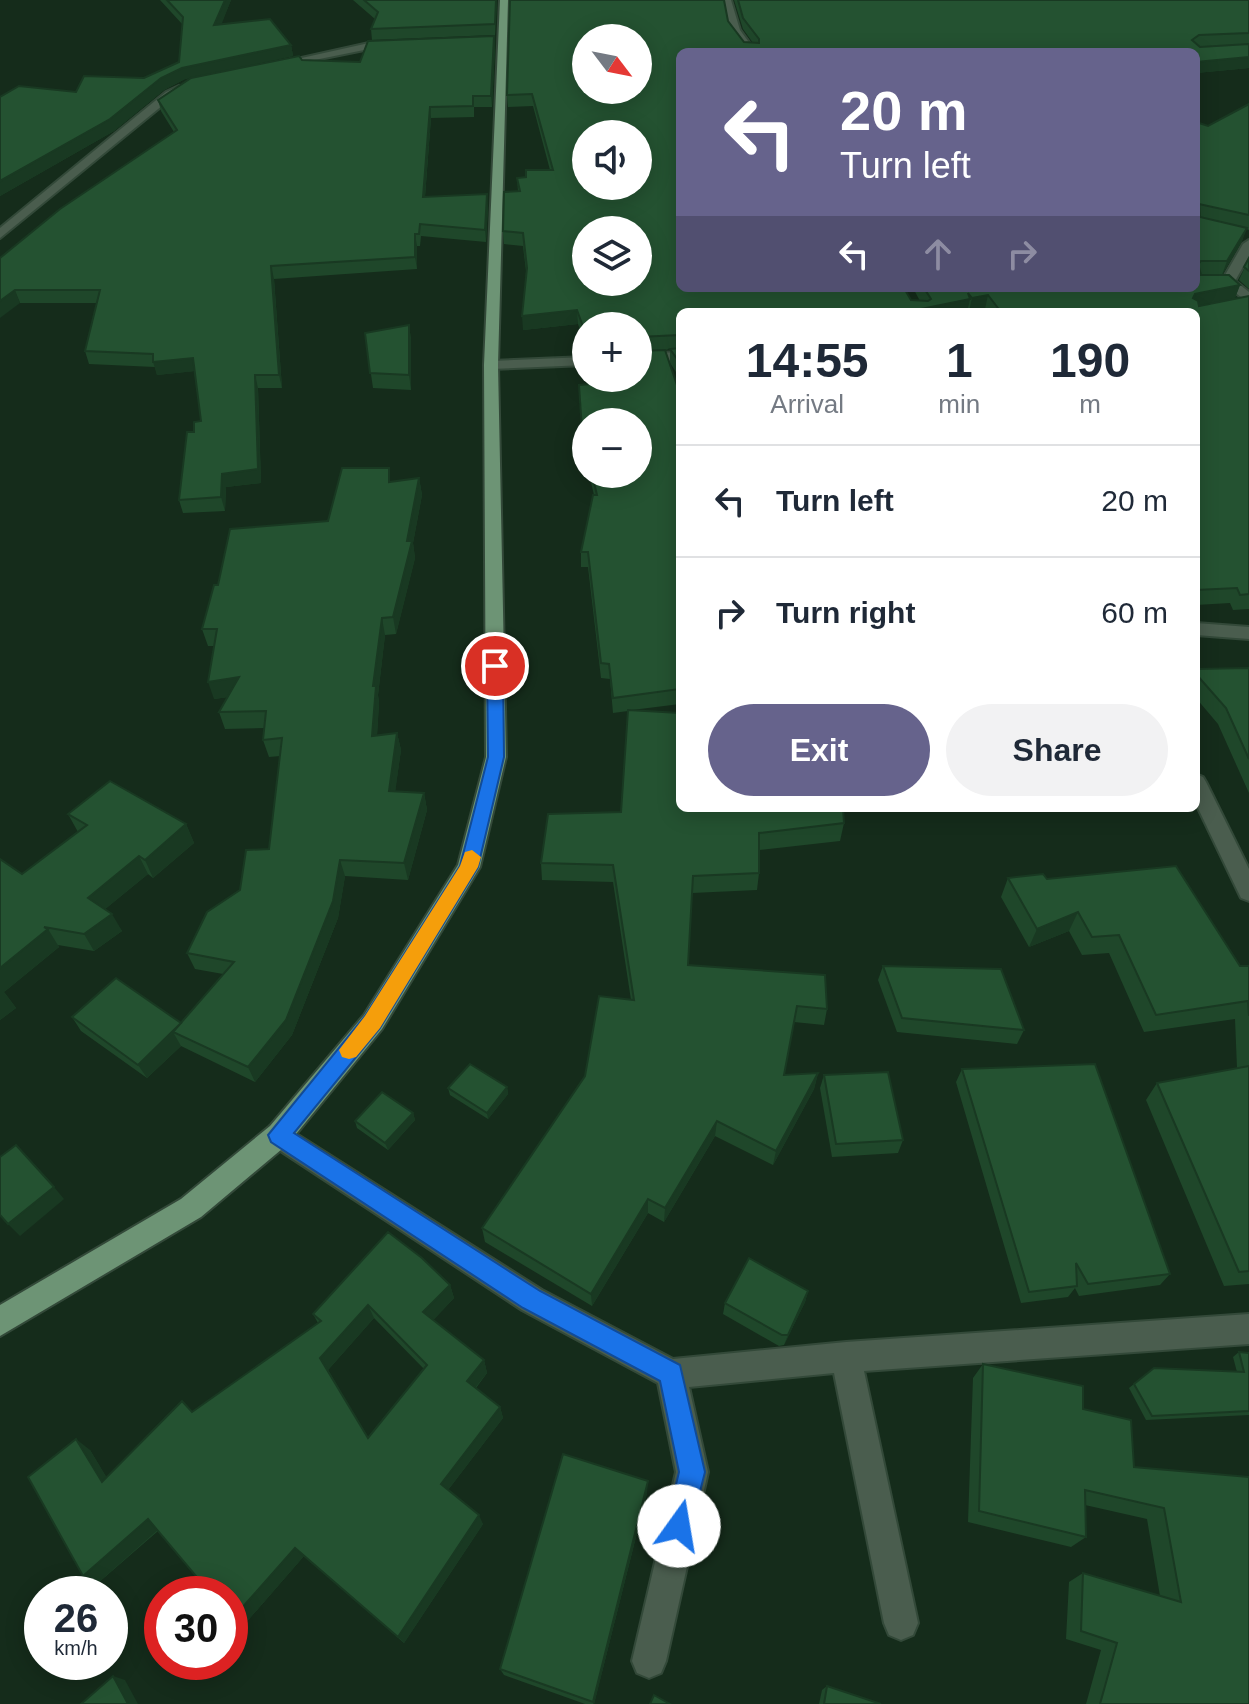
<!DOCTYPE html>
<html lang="en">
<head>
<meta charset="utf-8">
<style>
	body { margin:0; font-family:Helvetica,sans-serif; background:#f2f2f3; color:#1f2937; height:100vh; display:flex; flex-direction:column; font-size:30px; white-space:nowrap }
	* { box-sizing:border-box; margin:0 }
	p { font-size:26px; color:#747a83 }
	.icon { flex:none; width:44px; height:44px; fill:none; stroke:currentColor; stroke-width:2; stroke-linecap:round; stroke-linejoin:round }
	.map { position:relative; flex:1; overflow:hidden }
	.side { position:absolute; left:676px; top:308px; width:524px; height:504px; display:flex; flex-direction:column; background:#fff; border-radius:12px; box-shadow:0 4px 20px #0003 }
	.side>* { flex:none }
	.banner { position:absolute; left:676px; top:48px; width:524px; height:244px; border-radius:12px; box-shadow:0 4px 20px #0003; background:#66638c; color:#fff; overflow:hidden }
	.needle { width:52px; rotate:122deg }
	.buttons { position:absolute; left:572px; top:24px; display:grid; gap:16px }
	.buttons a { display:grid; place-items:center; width:80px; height:80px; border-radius:50%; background:#fff; box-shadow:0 4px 20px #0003; font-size:40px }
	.speed { position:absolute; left:24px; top:1576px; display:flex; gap:16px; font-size:40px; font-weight:700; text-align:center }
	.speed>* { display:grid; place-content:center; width:104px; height:104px; border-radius:50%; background:#fff; box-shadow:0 4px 20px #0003; line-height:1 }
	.speed small { font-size:20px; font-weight:400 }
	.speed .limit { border:12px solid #d22; background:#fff; color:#111 }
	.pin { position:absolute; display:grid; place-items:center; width:68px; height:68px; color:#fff; margin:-34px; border:4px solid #fff; border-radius:50%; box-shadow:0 2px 8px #0007 }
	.me { position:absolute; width:88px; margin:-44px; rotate:13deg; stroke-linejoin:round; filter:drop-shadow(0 0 6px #0008) }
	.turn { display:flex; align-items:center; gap:28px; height:168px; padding:0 32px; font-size:36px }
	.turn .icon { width:104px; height:104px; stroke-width:2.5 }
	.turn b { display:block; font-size:56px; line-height:68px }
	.lanes { display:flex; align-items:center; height:76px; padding:0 32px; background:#0003; justify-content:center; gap:40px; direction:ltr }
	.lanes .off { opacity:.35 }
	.eta { display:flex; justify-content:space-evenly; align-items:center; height:136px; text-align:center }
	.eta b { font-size:48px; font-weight:600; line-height:56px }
	.cta { display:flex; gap:16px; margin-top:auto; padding:16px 32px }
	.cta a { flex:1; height:92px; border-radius:48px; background:#66638c; color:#fff; font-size:32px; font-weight:600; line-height:92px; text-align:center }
	.cta a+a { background:#f2f2f3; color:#1f2937 }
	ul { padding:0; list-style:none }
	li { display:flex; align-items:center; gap:24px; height:112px; padding:0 32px; border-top:2px solid #e0e1e3 }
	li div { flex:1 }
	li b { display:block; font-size:30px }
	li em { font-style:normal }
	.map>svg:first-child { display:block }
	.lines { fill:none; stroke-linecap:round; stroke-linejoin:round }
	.minor-casing { stroke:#334939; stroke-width:4 }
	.primary-casing { stroke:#334939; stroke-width:4 }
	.minor { fill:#4a5d4e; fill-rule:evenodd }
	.primary { fill:#6d9475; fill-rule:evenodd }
	.wall { fill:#1f472a; fill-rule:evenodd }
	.shaded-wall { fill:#193922 }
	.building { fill:#245231; stroke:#193922; stroke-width:2; fill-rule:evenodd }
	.route { fill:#1a73e8; stroke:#114b97; stroke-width:2 }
	.slow { fill:#f59e0b }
</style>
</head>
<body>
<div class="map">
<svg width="1249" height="1704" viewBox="0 0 1249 1704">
	<rect width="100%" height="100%" fill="#152c1b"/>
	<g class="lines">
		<defs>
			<g id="minor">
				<polygon points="723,0 731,0 740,30 756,52 746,52 730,30"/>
				<polygon points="394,42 397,47 369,49 275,68 270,65 369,43"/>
				<polygon points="179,86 188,88 174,96 0,238 0,228 166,92"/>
				<polygon points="1249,240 1249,256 1235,281 1249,292 1249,303 1221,282 1243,244"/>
				<polygon points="680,352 680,360 638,362 638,354"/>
				<polygon points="586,357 586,365 491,369 484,365 491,361"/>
				<polygon points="1196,623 1249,627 1249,639 1196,635"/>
				<polygon points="1196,774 1203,777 1206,782 1249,869 1249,901 1241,898 1196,804"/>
				<polygon points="279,1123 542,1290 673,1359 846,1342 1249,1314 1249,1344 864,1371 918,1623 913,1635 901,1640 889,1635 884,1623 834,1373 689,1387 708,1472 666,1661 661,1673 649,1678 637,1673 632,1661 676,1472 658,1383 522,1310 270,1144 266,1135 270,1126"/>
			</g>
			<polygon id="primary" points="500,0 508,0 498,365 506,757 480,867 382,1029 288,1144 201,1217 0,1336 0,1305 181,1199 270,1126 364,1015 458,865 486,757 484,365"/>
		</defs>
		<!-- minor casing -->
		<use href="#minor" class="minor-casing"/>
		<!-- primary casing -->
		<use href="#primary" class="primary-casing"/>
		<!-- minor -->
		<use href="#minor" class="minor"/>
		<!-- primary -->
		<use href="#primary" class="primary"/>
	</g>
	<!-- wall -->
	<g class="wall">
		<polygon points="160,0 231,0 221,24 291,45 293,56 185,79 164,90 114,131 0,196 0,97 76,92 144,78 179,62 183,25"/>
		<polygon points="353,0 497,0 495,35 372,40 371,29 375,19"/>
		<polygon points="734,0 1249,0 1249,68 1196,73 1196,52 680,52 680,288 920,301 913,288 1196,288 1196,122 1208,126 1249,104 1249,230 1246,229 1242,241 1222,275 1240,285 1235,298 1249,296 1249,609 1233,610 1230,603 1196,605 1196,312 987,312 985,309 971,312 968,310 967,312 680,312 680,378 670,363 670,349 665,350 680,394 680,704 632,710 680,808 844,823 840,841 759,850 759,873 757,890 692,893 688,965 827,1009 824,1025 794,1022 784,1075 818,1073 814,1089 773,1165 715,1136 664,1222 648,1213 592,1306 485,1242 482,1228 585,1076 631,1000 613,882 542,880 541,863 621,812 628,711 613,713 610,679 601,678 588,567 581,567 581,552 594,495 589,474 638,474 586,422 586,459 583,444 579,385 638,378 638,326 586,326 586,348 578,324 523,330 526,271 523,246 504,244 503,231 518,191 517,178 526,177 550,170 533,106 508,107 507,95 728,21 744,42 753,43 743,29"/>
		<polygon points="494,36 495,47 492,107 474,107 474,117 431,118 425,197 488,206 486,242 421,236 420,246 417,246 417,269 274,279 282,388 258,388 261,483 226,487 225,511 183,513 179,500 194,432 201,421 194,371 157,375 155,367 89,364 85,351 97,303 20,303 0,258 174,132 161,111 158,100 302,60 360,62"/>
		<polygon points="1249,258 1249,289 1239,280"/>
		<polygon points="409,325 411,340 411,390 373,388 365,333"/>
		<polygon points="419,478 422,495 413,543 415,558 396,634 385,635 378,695 379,703 377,735 397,733 401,750 395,791 424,793 427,810 408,880 345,876 338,918 292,1035 255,1082 181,1046 147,1078 81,1031 72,1017 181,1023 223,974 195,969 187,953 240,890 269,849 280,756 269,757 263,740 265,728 225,729 219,712 228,697 214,699 214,646 208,646 202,629 218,585 391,482"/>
		<polygon points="1249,668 1249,793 1218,724 1196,698 1196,669"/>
		<polygon points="68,814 186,824 194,843 153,878 148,874 105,909 122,931 94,951 58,945 59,947 4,992 16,1008 0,1020 22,874 78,832"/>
		<polygon points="1008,878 1047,879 1240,966 1249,966 1249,1284 1224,1286 1146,1100 1157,1083 1237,1068 1235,1019 1144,1032 1109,953 1082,955 1069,931 1029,947 1001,897"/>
		<polygon points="883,966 1024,1030 1017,1044 897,1032 878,980"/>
		<polygon points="962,1069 1170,1274 1160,1285 1079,1296 1075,1288 1068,1297 1021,1303 956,1082"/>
		<polygon points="824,1075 903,1140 898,1153 832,1157 820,1088"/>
		<polygon points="507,1087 508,1094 488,1119 450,1095 448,1088"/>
		<polygon points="413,1113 415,1120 388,1150 357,1128 355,1121"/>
		<path d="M450 1285 454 1298 433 1320 484 1360 487 1373 476 1388 500 1407 503 1418 448 1490 483 1524 404 1643 304 1556 243 1626 232 1619 158 1531 98 1583 90 1450 106 1477 193 1412 318 1323 313 1314ZM374 1318 424 1369 368 1438 328 1370Z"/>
		<polygon points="808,1291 805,1302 784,1345 779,1346 723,1314 725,1303"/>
		<polygon points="1239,1352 1249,1353 1249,1415 1146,1420 1129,1388 1134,1384 1237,1372 1233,1357"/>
		<polygon points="983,1364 1083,1409 1134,1467 1249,1477 1249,1704 1086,1704 1101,1650 1066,1639 1069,1582 1083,1573 1160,1596 1147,1519 1085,1505 1086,1537 1071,1547 968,1522 973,1378"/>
		<polygon points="647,1493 594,1704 585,1704 504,1675 500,1669"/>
		<polygon points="827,1686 881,1704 819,1704 822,1690"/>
	</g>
	<!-- shaded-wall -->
	<g class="shaded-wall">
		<polygon points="225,0 231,0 217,36 214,25"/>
		<polygon points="496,0 497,0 495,35 495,24"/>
		<polygon points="494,36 495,47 492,107 491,96"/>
		<polygon points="291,45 293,56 185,79 164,90 114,131 0,196 0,181 161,78 182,68"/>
		<polygon points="1249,57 1249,68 1196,73 1196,62"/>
		<polygon points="430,107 431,118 424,209 423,197"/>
		<polygon points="487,194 488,206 486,242 485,230"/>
		<polygon points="1247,228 1242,241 1222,275 1227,261"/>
		<polygon points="415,234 417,246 417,269 415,257"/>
		<polygon points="271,266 274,279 282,388 279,375"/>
		<polygon points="1240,285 1235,298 1188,312 1195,294"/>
		<polygon points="15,290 20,303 0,318 0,301"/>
		<polygon points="988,295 985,309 969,312 972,298"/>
		<polygon points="970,299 967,312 920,312 921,309"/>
		<polygon points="577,310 578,324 523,330 522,316"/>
		<polygon points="409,325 411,340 411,390 409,375"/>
		<polygon points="193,358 196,371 157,375 153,362"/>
		<polygon points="255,375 258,388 261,483 226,487 225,511 221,497 222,474"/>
		<polygon points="419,478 422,495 413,543 415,558 396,634 393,617"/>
		<polygon points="382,618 385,635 378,695 379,703 376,753 372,736 373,686"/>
		<polygon points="239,677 244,695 214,699 208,682"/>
		<polygon points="397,733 401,750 393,808 389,791"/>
		<polygon points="424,793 427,810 408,880 404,863"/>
		<polygon points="186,824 194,843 153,878 145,860"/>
		<polygon points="139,856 148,874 98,915 88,898"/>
		<polygon points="340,860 345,876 338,918 292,1035 255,1082 248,1067"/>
		<polygon points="1078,912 1069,931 1029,947 1037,929"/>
		<polygon points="112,914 122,931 94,951 84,934"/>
		<polygon points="48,929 59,947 4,992 16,1008 0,1020 0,968"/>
		<polygon points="173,1032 181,1046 147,1078 138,1065"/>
		<polygon points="818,1073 814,1089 773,1165 776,1151"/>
		<polygon points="507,1087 508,1094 488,1119 487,1113"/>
		<polygon points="413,1113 415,1120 388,1150 385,1143"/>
		<polygon points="717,1121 715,1136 664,1222 665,1208"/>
		<polygon points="54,1187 64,1199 20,1236 8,1224"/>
		<polygon points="648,1199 648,1213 592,1306 591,1294"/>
		<polygon points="450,1285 454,1298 428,1326 423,1312"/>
		<polygon points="808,1291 805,1302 784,1345 788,1335"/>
		<polygon points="368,1305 374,1318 328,1370 320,1358"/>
		<polygon points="484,1360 487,1373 471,1393 467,1381"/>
		<polygon points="500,1407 503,1418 445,1494 441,1484"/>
		<polygon points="76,1439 90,1450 115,1491 102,1482"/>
		<polygon points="648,1481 647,1493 594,1704 593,1704 593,1702"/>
		<polygon points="479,1515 483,1524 404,1643 398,1637"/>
		<polygon points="148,1519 160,1528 98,1583 83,1576"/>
		<polygon points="295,1548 304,1556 243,1626 232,1619"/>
		<polygon points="113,1676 125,1680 138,1704 128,1704"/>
	</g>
	<!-- building -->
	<g class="building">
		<polygon points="167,0 225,0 214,25 270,19 291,45 182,68 161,78 110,119 0,181 0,97 19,86 76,92 84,76 144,78 179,62 183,17"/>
		<polygon points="364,0 496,0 495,24 371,29 378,12"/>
		<path d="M510 0H724L728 21 744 42 759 43V39L743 18 738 0H1249V33L1199 35 1192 40 1200 47 1249 44V57L1196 62V52H680V288H904L911 300 928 301 931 299 924 288H1196V122L1208 126 1249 104V215L1199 204 1200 217 1247 228 1227 261H1201L1198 264 1201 275H1229L1240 285 1195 294 1193 298 1198 301 1199 306 1249 296V594L1240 595 1237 588 1196 590V312H1001L988 295 972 298 968 293 970 299 921 309 922 312H680V335L638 337V326H586V335L577 310 522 316 527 268 523 233 503 231 504 192 520 191 517 178 526 177V170H553L532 94 507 95ZM586 38H638V90H586ZM586 134H638V186H586ZM586 230H638V282H586Z"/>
		<polygon points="494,36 491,96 473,96 473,106 430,107 423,197 487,194 485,230 420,224 419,234 415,234 415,257 271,266 279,375 255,375 258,469 222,474 221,497 179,500 187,432 194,432 194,422 201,421 193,358 153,362 153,354 85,351 100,290 15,290 0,301 0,258 60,209 177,130 158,100 191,78 299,56 302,60 360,62 368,41"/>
		<polygon points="1249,258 1249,271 1244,267"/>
		<polygon points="409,325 409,375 370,373 365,333"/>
		<polygon points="680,348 680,363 670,349"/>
		<polygon points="665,350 680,394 680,689 613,698 609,664 601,663 588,552 581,552 593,495 597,495 592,474 638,474 638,422 586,422 586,446 582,430 579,385 590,384 590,378 638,378 638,351"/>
		<polygon points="342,468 389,468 389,482 419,478 407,541 412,541 393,617 382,618 373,686 376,686 372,736 397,733 389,791 424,793 404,863 340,860 333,901 286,1020 248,1067 173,1032 234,962 187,953 207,912 240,890 246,850 269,849 282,738 263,740 266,711 219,712 239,677 208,682 217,629 202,629 214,585 218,585 230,529 328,521"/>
		<polygon points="1249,668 1249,759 1226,708 1196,674 1196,669"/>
		<polygon points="628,710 680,713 680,808 843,808 844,823 759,833 759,873 693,876 688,965 825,975 827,1009 797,1006 784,1075 818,1073 776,1151 717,1121 665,1208 648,1199 591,1294 482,1228 585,1076 599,996 634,1000 613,865 541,863 548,814 621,812"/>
		<polygon points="110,781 186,824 145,860 139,856 88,898 112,914 84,934 44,927 48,929 0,968 0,859 22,874 87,825 68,814"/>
		<polygon points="1176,866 1240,966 1249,966 1249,1016 1248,1001 1156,1015 1119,935 1092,937 1078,912 1037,929 1008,878 1043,874 1047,879"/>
		<polygon points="883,966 1001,969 1024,1030 902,1018"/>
		<polygon points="116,978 181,1023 138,1065 72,1017"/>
		<polygon points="470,1064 507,1087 487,1113 448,1088"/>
		<polygon points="1095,1064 1170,1274 1088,1284 1076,1263 1077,1286 1029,1292 962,1069"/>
		<polygon points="1249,1066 1249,1271 1239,1272 1157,1083"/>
		<polygon points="888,1072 903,1140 836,1144 824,1075"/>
		<polygon points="382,1092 413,1113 385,1143 355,1121"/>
		<polygon points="16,1145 54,1187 8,1224 0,1215 0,1157"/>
		<path d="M388 1232 422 1258 450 1285 423 1312 484 1360 467 1381 500 1407 441 1484 479 1515 398 1637 295 1548 232 1619 230 1617V1594H211L148 1519 83 1576 28 1477 76 1439 102 1482 182 1401 192 1412 321 1321 313 1314ZM368 1305 427 1365 368 1438 320 1358Z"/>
		<polygon points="749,1258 808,1291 788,1335 782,1335 725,1303"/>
		<polygon points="1239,1352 1249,1353 1249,1411 1152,1416 1134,1384 1154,1368 1244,1372"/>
		<polygon points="983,1364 1083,1386 1083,1409 1131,1420 1134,1467 1249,1477 1249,1704 1100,1704 1117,1643 1081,1631 1083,1573 1181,1602 1164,1508 1085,1490 1086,1537 979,1511"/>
		<polygon points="563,1454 648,1481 593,1702 500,1669"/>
		<polygon points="113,1676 128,1704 81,1704"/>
		<polygon points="827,1686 881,1704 824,1704"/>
		<polygon points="654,1695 670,1704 650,1704"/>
	</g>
	<!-- route -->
	<polygon class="route" points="495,661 503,666 504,757 478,867 380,1028 294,1133 540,1291 680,1365 705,1472 689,1535 679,1539 670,1535 666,1526 679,1472 660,1381 523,1308 271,1142 268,1135 365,1016 460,866 488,757 487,666"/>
	<!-- slow -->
	<polygon class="slow" points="472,850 481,857 478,867 380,1028 356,1057 349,1059 342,1057 339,1050 365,1016 460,866 465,852"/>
</svg>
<div class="buttons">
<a><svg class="needle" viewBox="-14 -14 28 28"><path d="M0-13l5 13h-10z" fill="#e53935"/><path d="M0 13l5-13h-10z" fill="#747a83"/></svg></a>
<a><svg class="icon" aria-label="sound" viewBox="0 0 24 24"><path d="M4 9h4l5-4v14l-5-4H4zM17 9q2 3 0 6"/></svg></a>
<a><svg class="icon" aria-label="layers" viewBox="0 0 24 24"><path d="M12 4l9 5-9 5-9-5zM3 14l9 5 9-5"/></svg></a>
<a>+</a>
<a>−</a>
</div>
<div class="speed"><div>26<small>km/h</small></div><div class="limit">30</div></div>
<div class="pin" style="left:495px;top:666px;background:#d93025"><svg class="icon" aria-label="arrive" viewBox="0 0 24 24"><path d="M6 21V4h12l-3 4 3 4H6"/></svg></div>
<svg class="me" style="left:679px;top:1526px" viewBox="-20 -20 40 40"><circle r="19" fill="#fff"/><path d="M0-13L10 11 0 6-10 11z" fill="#1a73e8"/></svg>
<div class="banner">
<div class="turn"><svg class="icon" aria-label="left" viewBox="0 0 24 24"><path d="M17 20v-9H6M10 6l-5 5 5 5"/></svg><div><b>20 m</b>Turn left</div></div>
<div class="lanes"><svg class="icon" aria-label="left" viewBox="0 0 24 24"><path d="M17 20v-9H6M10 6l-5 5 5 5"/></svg><svg class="icon off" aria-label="ahead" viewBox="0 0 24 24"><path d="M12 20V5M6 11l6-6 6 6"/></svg><svg class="icon off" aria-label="right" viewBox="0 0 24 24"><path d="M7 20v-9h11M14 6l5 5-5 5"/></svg></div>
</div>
<section class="side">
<div class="eta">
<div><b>14:55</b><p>Arrival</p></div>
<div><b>1</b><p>min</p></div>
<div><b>190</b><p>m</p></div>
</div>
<ul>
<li><svg class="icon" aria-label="left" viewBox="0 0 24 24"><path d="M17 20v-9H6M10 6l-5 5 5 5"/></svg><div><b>Turn left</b></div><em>20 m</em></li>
<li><svg class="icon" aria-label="right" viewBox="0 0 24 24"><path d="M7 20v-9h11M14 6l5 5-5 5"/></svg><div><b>Turn right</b></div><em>60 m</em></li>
</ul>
<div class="cta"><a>Exit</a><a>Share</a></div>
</section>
</div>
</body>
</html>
